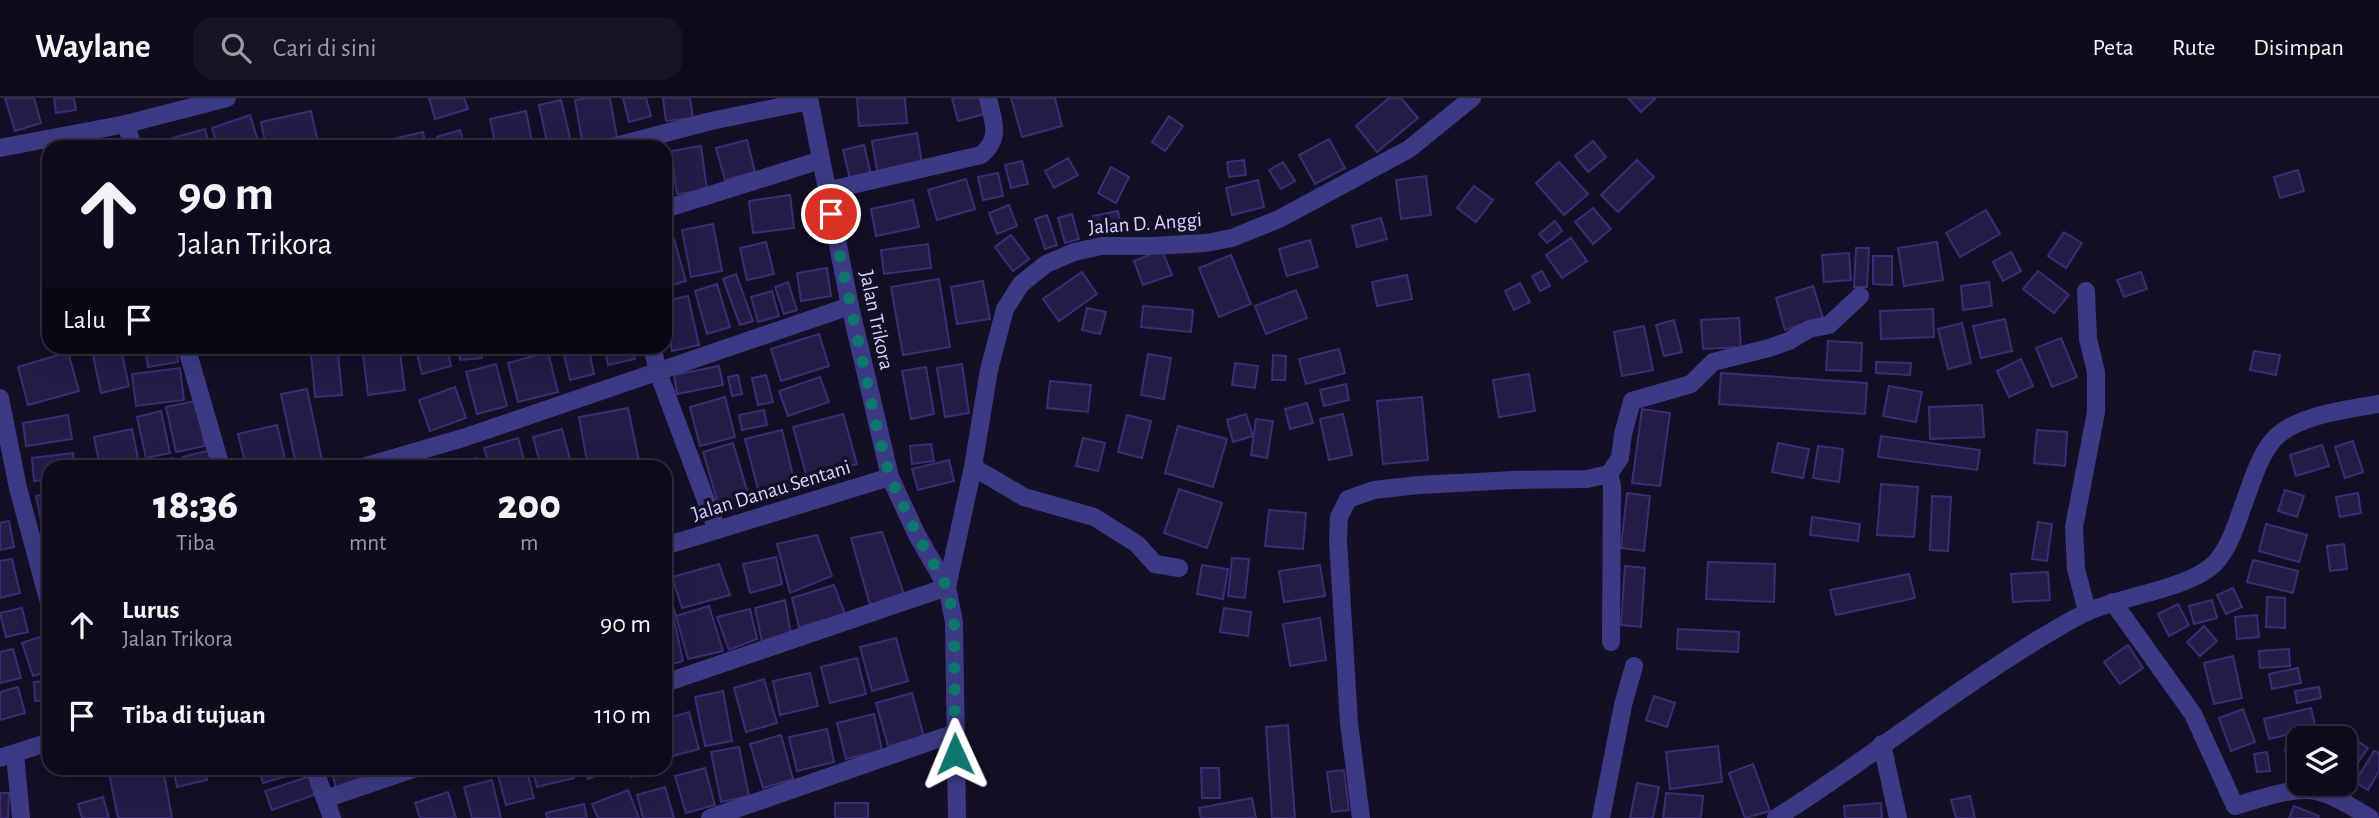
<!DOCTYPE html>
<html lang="id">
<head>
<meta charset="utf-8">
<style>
	body { margin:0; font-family:"Alegreya Sans",sans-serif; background:#171425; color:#f1f3f6; height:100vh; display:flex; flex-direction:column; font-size:26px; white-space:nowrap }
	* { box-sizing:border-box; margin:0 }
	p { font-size:23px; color:#9b9ba3 }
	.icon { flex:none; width:38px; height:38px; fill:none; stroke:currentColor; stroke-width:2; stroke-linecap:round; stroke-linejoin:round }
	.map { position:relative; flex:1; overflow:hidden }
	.panel { position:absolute; left:42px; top:362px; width:630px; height:315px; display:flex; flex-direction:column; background:#0e0b1c; border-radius:21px; box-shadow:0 7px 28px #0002,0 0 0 2px #2e2b3b }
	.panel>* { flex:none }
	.top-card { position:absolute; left:42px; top:42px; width:630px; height:214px; border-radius:21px; box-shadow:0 7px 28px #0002,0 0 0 2px #2e2b3b; background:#0e0b1c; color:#f1f3f6; overflow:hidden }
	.buttons { position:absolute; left:2287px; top:628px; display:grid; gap:14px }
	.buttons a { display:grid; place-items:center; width:70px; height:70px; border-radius:14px; background:#0e0b1c; box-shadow:0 7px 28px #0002,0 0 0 2px #2e2b3b; font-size:35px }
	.pin { position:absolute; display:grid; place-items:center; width:60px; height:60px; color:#fff; margin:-30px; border:4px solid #fff; border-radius:50%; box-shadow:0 2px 7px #0007 }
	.me { position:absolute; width:77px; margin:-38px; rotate:359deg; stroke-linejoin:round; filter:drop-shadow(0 0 5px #0008) }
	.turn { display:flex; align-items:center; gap:24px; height:147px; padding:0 21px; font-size:32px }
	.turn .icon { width:91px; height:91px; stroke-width:2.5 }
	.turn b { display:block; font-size:49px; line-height:60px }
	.then { display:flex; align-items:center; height:66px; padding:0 21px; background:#0003; gap:14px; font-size:26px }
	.eta { display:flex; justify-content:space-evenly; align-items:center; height:119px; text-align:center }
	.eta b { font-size:42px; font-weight:800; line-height:49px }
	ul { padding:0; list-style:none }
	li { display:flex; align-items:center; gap:21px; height:91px; padding:0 21px }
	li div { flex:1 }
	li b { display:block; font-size:26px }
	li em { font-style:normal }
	header { display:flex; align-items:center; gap:42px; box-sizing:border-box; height:98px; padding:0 35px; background:#0e0b1c; border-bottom:2px solid #2e2b3b }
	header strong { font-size:33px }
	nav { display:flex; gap:38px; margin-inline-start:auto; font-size:24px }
	.search { width:490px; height:63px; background:#171425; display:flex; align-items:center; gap:18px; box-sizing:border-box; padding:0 24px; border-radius:21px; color:#9b9ba3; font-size:26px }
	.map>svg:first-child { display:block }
	.building { fill:#241b47; stroke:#3b2d73; stroke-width:2 }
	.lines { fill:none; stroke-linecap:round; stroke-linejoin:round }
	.minor { stroke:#3d3a85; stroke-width:18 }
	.tertiary { stroke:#3d3a85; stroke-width:18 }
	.route { stroke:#0f766e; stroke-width:12; stroke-dasharray:0 21.6 }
	.labels { text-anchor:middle; stroke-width:7; stroke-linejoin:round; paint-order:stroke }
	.street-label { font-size:21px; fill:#d9d4ff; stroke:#130f26 }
</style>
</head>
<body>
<header>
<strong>Waylane</strong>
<div class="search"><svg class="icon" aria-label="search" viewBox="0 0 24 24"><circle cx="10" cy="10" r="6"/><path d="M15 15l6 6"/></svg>Cari di sini</div>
<nav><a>Peta</a><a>Rute</a><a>Disimpan</a></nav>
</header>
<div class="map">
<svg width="2379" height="720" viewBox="0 0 2379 720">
	<rect width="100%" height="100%" fill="#130f26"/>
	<!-- building -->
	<g class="building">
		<polygon points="5,0 34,0 41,25 15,33"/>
		<polygon points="54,0 74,0 76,12 56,15"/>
		<polygon points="429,0 464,0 468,11 435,21"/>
		<polygon points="588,0 610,0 618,45 583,49 575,2"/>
		<polygon points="623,0 646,0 651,18 629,24"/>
		<polygon points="663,0 690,0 693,20 666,23"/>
		<polygon points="857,0 905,0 907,25 859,28"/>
		<polygon points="952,0 985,0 989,15 958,23"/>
		<polygon points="1011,0 1055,0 1062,28 1022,39"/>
		<polygon points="1389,0 1401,0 1418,20 1377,54 1356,28"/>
		<polygon points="1628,0 1656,0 1641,14"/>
		<polygon points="561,2 572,48 548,49 539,7"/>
		<polygon points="311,13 319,49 266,49 261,24"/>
		<polygon points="526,13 533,49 496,49 490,21"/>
		<polygon points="250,17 260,49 218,49 212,30"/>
		<polygon points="1169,18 1183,28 1165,53 1152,44"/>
		<polygon points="205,31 210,49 176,49 173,40"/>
		<polygon points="460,32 465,49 440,49 437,39"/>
		<polygon points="423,34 426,49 386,49 385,43"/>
		<polygon points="917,35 922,66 877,73 872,43"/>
		<polygon points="1329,41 1345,70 1315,86 1299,57"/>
		<polygon points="747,42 755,74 725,82 716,50"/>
		<polygon points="1593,43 1606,59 1588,74 1575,58"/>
		<polygon points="864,47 871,76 850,81 843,52"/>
		<polygon points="701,48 707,92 677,96 671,53"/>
		<polygon points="1068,60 1078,77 1054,90 1045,73"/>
		<polygon points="1244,62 1246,77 1229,79 1227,64"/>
		<polygon points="1637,62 1654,79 1618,114 1601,97"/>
		<polygon points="1022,63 1028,86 1011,90 1005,67"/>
		<polygon points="1283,64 1295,83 1281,91 1269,72"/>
		<polygon points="1559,64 1588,96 1564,117 1536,85"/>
		<polygon points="1111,69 1129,79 1116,105 1098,95"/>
		<polygon points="2298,72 2304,93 2280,100 2274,79"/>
		<polygon points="998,75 1003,98 983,102 978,79"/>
		<polygon points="1426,78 1431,117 1401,121 1396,82"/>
		<polygon points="966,81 975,111 937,122 928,92"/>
		<polygon points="1258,82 1264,109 1232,117 1226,90"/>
		<polygon points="1474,88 1493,102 1476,124 1457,110"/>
		<polygon points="790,97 794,130 753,135 749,103"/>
		<polygon points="913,102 919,129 876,138 871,111"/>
		<polygon points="1009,107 1017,128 997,136 989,115"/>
		<polygon points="1593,110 1611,131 1593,146 1575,124"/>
		<polygon points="1986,112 2000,136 1960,159 1946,135"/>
		<polygon points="1118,113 1121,130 1096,135 1093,118"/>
		<polygon points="1072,116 1079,141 1065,145 1058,120"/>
		<polygon points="1047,117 1057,147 1045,151 1035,121"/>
		<polygon points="1381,120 1387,141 1357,149 1352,128"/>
		<polygon points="1555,123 1562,133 1547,145 1539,136"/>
		<polygon points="713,126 722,173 691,179 682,132"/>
		<polygon points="2064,134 2082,145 2066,170 2048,158"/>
		<polygon points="1011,137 1029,161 1013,173 995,149"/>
		<polygon points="1571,140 1587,163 1562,180 1546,157"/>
		<polygon points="674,141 686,183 665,189 665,143"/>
		<polygon points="1310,142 1318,169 1287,178 1279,151"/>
		<polygon points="766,144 774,176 747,182 740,150"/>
		<polygon points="1937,144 1943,182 1904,188 1898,150"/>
		<polygon points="928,146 931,170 884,176 881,152"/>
		<polygon points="1856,150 1869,150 1867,189 1854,189"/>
		<polygon points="1162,152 1172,177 1143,187 1134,163"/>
		<polygon points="2011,154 2021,173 2003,183 1993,164"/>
		<polygon points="1849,155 1851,182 1824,184 1822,157"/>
		<polygon points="1231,157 1251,206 1219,219 1199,170"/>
		<polygon points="1873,158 1892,158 1892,187 1873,186"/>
		<polygon points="827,170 831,198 801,203 797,175"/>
		<polygon points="1542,173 1550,188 1540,193 1532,178"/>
		<polygon points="2038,173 2069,197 2054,215 2023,191"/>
		<polygon points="1082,174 1097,196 1059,223 1043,201"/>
		<polygon points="2141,174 2147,191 2124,199 2117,182"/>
		<polygon points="736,176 753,223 740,227 723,181"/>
		<polygon points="1407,177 1412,201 1377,208 1372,184"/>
		<polygon points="939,181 950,249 903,257 891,189"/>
		<polygon points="983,183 990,221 957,226 951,189"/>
		<polygon points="788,184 797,212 784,216 775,189"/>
		<polygon points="1989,184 1992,208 1963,212 1961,188"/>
		<polygon points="1520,185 1530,204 1514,212 1505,193"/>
		<polygon points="717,186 730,229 707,236 695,193"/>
		<polygon points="1813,188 1823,220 1785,232 1776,200"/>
		<polygon points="1296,192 1307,220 1266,236 1255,208"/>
		<polygon points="772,193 779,218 758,224 751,199"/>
		<polygon points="688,198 699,247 672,253 665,219 665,203"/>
		<polygon points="1143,208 1193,212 1191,234 1141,229"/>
		<polygon points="1087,210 1106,214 1100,236 1082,232"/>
		<polygon points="1933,211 1934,239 1881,241 1880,213"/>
		<polygon points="1739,220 1741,249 1703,251 1701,222"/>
		<polygon points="2005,221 2012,253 1981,260 1973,228"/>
		<polygon points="1674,222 1682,254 1664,258 1656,227"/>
		<polygon points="1962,225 1971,265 1948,271 1938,231"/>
		<polygon points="1644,228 1653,272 1622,278 1614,234"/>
		<polygon points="819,236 829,268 781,283 771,251"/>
		<polygon points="2061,240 2077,279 2052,289 2036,250"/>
		<polygon points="1828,243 1862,245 1861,273 1826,272"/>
		<polygon points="91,248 120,248 129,288 101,295"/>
		<polygon points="145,248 176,248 178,264 148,269"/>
		<polygon points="362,248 399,248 405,292 368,297"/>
		<polygon points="415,248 447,248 451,268 422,276"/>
		<polygon points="458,248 481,248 482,260 460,262"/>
		<polygon points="562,248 588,248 594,276 570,282"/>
		<polygon points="604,248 632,248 635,261 608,267"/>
		<polygon points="1339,251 1345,275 1306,286 1299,261"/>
		<polygon points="2254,253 2280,257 2276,277 2250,272"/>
		<polygon points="68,254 79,293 28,307 18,269"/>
		<polygon points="338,254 342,297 315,299 311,256"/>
		<polygon points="548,254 558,294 518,304 508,265"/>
		<polygon points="1148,256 1171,260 1164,301 1141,297"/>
		<polygon points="1273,257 1286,258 1285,282 1272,282"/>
		<polygon points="2021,261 2033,288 2009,299 1997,273"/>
		<polygon points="1876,264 1911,265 1910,277 1876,275"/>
		<polygon points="1235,265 1258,268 1255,290 1232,287"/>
		<polygon points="496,266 507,308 477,316 466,274"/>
		<polygon points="962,266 969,315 945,319 937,270"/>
		<polygon points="719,268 723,287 677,296 674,277"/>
		<polygon points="926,269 934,316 911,321 902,273"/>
		<polygon points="180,270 184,302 136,308 132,276"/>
		<polygon points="1721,275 1867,285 1865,316 1719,306"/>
		<polygon points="1529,276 1535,313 1499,319 1493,282"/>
		<polygon points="738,277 742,296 732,298 728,279"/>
		<polygon points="766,277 773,304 758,307 752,280"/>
		<polygon points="820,279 829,304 788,318 779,293"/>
		<polygon points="1050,283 1091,287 1088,314 1047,310"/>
		<polygon points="1346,286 1349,302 1324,308 1320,292"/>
		<polygon points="1889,288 1922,294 1916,324 1883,318"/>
		<polygon points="455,289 466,320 430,333 419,302"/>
		<polygon points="307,291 322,362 296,367 281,296"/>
		<polygon points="725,299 735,339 700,348 690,309"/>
		<polygon points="1422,299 1428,362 1383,366 1377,303"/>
		<polygon points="196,303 205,348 176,354 166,309"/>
		<polygon points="1307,305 1313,325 1290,331 1285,311"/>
		<polygon points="1982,307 1984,339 1930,341 1929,309"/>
		<polygon points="628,310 639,363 608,369 588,369 579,319"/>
		<polygon points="1642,311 1670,315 1660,388 1632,385"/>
		<polygon points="764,312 767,327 742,332 739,317"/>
		<polygon points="161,313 170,355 146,360 137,319"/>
		<polygon points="843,316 857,366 807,380 793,329"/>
		<polygon points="1246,316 1253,338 1233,344 1227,322"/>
		<polygon points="1343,316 1352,357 1329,362 1320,321"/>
		<polygon points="68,317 72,341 26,348 23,325"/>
		<polygon points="1127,317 1151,323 1142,360 1118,354"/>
		<polygon points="1256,321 1273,323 1267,360 1251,357"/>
		<polygon points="277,327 287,369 246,369 238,336"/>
		<polygon points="1178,328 1227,341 1213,389 1165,375"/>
		<polygon points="132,331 139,365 117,369 100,369 94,339"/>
		<polygon points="562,331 572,369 541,369 533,339"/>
		<polygon points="782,332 795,386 759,395 745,341"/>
		<polygon points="2037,332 2067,334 2065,368 2034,365"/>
		<polygon points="1881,338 1980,352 1977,372 1878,359"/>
		<polygon points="518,340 526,369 490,369 484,350"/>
		<polygon points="1083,340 1105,345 1098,373 1076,368"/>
		<polygon points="2353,343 2363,374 2345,380 2335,349"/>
		<polygon points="733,345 748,396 718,405 703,354"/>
		<polygon points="1778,345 1809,351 1803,380 1772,374"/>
		<polygon points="931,346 934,363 912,366 910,348"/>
		<polygon points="2322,347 2329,368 2296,378 2290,357"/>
		<polygon points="1818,348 1843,351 1839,384 1813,380"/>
		<polygon points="211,352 215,369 185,369 183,359"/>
		<polygon points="73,355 75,369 49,369 49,381 34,383 32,360"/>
		<polygon points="172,360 174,369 145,369 144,367"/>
		<polygon points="476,360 479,369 448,369"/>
		<polygon points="949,362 954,383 918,392 912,371"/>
		<polygon points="1881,386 1918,389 1914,439 1877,437"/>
		<polygon points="1179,391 1222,405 1207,450 1164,435"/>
		<polygon points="2285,392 2304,398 2297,419 2278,413"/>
		<polygon points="49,395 49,420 41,422 36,398"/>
		<polygon points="1627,395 1650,398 1644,453 1621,450"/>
		<polygon points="2358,395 2361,415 2340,419 2336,399"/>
		<polygon points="1932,398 1951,399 1948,453 1930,452"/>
		<polygon points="1269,412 1306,415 1303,451 1265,448"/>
		<polygon points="1812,419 1860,426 1858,443 1810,437"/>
		<polygon points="9,423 14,449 0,452 0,425"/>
		<polygon points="2038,424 2052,426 2047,463 2032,461"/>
		<polygon points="2266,426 2307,437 2299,464 2259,453"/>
		<polygon points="882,434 904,496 870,507 851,440"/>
		<polygon points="817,437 832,478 790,495 777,446"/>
		<polygon points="2344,446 2347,471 2330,473 2327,448"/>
		<polygon points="776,459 782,486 750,495 743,466"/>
		<polygon points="1232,460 1249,461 1245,500 1228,498"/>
		<polygon points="12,461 20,495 0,500 0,463"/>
		<polygon points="2253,462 2298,473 2293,495 2247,484"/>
		<polygon points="1708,464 1775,466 1774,504 1706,501"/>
		<polygon points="719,466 730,497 682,510 672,479"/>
		<polygon points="1202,467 1228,471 1223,501 1197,496"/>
		<polygon points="1320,467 1325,498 1284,504 1279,473"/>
		<polygon points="1625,468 1645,470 1641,529 1621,527"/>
		<polygon points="2048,474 2050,502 2013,504 2011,476"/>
		<polygon points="1909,476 1915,500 1836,517 1830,492"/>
		<polygon points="834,487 845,516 799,529 792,500"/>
		<polygon points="667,488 676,518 665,520 665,489"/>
		<polygon points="2233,490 2242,509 2226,516 2217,497"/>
		<polygon points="2267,499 2285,500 2285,530 2266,529"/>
		<polygon points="785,502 791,536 762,544 755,510"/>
		<polygon points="2212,502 2217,520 2194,526 2189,508"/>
		<polygon points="2178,506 2189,527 2169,538 2158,516"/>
		<polygon points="709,508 723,553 688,561 676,518"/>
		<polygon points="22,510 28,534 6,539 0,515"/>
		<polygon points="1224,510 1251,514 1248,538 1220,534"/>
		<polygon points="750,511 757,541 729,552 717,519"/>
		<polygon points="2257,517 2259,539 2237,541 2235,519"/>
		<polygon points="1320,520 1326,562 1290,568 1283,526"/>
		<polygon points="674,521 683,563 665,568 665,523"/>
		<polygon points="2204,528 2217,543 2200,558 2187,544"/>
		<polygon points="1678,531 1739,534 1738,554 1677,551"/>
		<polygon points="49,536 49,573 33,578 22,545"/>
		<polygon points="896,540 908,583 872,593 860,549"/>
		<polygon points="2128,547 2143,570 2120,586 2104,564"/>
		<polygon points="13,551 21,580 0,585 0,554"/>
		<polygon points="2289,551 2290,568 2260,570 2259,553"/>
		<polygon points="2233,558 2242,600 2214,606 2204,565"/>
		<polygon points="857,560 866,596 830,605 821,569"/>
		<polygon points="2298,570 2301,585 2272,591 2269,576"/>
		<polygon points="810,575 818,608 780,617 773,583"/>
		<polygon points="764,581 777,625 746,634 734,590"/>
		<polygon points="49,583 49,602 35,603 34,584"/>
		<polygon points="18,589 25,615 0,622 0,594"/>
		<polygon points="2319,589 2321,600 2297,605 2295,593"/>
		<polygon points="723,593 732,643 705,648 695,599"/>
		<polygon points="912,595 924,639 888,648 876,605"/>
		<polygon points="1654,598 1675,605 1667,629 1646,622"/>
		<polygon points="2311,610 2316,630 2269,641 2264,621"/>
		<polygon points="2243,611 2255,644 2231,653 2219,620"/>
		<polygon points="689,614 699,651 669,659 665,644 665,621"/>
		<polygon points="874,616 882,652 846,661 837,625"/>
		<polygon points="1288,627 1295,720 1272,720 1266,629"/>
		<polygon points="827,631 834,664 797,673 789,639"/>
		<polygon points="781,637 793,681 763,690 750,646"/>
		<polygon points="2353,640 2368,650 2349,677 2345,674 2345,652"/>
		<polygon points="1718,648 1722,684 1670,691 1666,654"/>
		<polygon points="2300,648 2300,671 2289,673 2285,651"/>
		<polygon points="739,649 749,698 721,704 711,654"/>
		<polygon points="2374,653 2379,655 2379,673 2368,692 2355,684"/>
		<polygon points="2267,654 2270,673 2257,674 2254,656"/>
		<polygon points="1753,666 1770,713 1745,720 1729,675"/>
		<polygon points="108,670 163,670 172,720 118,720"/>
		<polygon points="173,670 204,670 207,682 177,689"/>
		<polygon points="259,670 308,670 308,672 263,685"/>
		<polygon points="331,670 378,670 379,674 336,690"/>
		<polygon points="510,670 526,670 534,700 506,707 497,674"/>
		<polygon points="532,670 572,670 574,680 537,689"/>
		<polygon points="584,670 616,670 588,681"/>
		<polygon points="629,670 660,670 660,671 631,679"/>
		<polygon points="705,670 715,707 686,715 675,678"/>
		<polygon points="1201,670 1219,670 1220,700 1202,700"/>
		<polygon points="1344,672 1349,712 1332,714 1327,674"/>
		<polygon points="313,677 320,695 272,712 265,693"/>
		<polygon points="492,682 501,720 472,720 464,689"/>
		<polygon points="1637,685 1659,689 1653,720 1630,720"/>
		<polygon points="665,689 674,720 643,720 637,697"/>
		<polygon points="628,692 639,720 598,720 592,706"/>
		<polygon points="448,694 456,720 420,720 415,705"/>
		<polygon points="0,695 9,695 8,720 0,720"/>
		<polygon points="1666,695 1703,698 1701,720 1663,720"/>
		<polygon points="1970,698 1975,720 1956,720 1951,702"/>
		<polygon points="103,699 109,720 82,720 78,706"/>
		<polygon points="1252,700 1256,720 1201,720 1199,710"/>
		<rect x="835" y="705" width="33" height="15"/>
		<polygon points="1881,705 1882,720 1845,720 1844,708"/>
		<polygon points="584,706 587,720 547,720 546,715"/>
		<polygon points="2294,708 2319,718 2318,720 2289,720"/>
	</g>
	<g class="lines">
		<!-- minor -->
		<g class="minor">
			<polyline points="126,26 133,49"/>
			<polyline points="612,49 711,23 809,3"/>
			<polyline points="0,50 126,26 227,0"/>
			<path d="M826 93 981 57C1002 40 993 24 988 0"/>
			<polyline points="665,111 821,62"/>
			<polyline points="2086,193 2088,241 2096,274 2096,314 2074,429 2076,471 2087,513"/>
			<polyline points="186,248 221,369"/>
			<polyline points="652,248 658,274 717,432"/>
			<polyline points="0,300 18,390 49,505"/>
			<polyline points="363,369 463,340 850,208"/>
			<polyline points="973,369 1024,399 1094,419 1137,446 1155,466 1179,470"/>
			<polyline points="1609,376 1612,388 1611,544"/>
			<path d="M2113 504 2193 616 2235 708C2256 702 2294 688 2316 693 2334 697 2354 710 2370 720"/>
			<polyline points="665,585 947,489 973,369 989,272 1005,211 1021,186 1046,166 1074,154 1101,148 1151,148 1206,145 1232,140 1279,121 1409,51 1472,0"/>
			<polyline points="1882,646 1898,720"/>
			<polyline points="15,656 21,720"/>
			<polyline points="314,670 332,720"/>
			<polyline points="325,701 416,670"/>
			<polyline points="710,720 955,635"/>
			<polyline points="1361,720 1349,625 1338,442 1339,419 1348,401 1374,392 1418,387 1514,382 1587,381 1609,376 1620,360 1623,336 1632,303 1691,286 1713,264 1769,250 1789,243 1809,231 1829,227 1860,198"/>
			<polyline points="1601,720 1623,607 1634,568"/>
			<path d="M1776 720C1856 670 1929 611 2009 560 2034 544 2060 527 2087 514 2121 498 2190 491 2215 465 2228 451 2235 431 2241 413 2250 390 2258 359 2274 341 2296 317 2349 311 2379 306"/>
		</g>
		<!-- tertiary -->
		<g class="tertiary">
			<polyline points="809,0 850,208 890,379 917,437 947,489 954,524 957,720"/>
			<polyline points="665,448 890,379"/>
			<polyline points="0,660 49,644"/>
		</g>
	</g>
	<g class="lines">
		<!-- route -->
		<polyline class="route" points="831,116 876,326 890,379 917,437 947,489 954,524 955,656"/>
	</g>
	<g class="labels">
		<!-- street labels -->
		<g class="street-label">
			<text transform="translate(1145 125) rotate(-4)" y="7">Jalan D. Anggi</text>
			<text transform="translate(877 222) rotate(78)" y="7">Jalan Trikora</text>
			<text transform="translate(771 392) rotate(-17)" y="7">Jalan Danau Sentani</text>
		</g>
	</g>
</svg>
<div class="buttons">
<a><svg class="icon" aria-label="layers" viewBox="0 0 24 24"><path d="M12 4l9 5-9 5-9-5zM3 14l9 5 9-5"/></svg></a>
</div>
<div class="pin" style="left:831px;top:116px;background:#d93025"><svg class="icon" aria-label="arrive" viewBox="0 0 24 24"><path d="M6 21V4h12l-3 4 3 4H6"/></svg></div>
<svg class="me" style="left:955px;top:656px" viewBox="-20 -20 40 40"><path d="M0-17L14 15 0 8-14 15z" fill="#0f766e" stroke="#fff" stroke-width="4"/></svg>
<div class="top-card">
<div class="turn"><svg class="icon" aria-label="ahead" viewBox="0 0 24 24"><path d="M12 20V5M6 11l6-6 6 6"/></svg><div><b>90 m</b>Jalan Trikora</div></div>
<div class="then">Lalu<svg class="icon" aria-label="arrive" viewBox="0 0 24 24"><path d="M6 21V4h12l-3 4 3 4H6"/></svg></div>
</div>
<section class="panel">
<div class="eta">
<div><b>18:36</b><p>Tiba</p></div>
<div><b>3</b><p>mnt</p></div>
<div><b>200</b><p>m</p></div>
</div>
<ul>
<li><svg class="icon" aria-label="ahead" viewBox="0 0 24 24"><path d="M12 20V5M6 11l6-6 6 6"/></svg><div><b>Lurus</b><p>Jalan Trikora</p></div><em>90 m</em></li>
<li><svg class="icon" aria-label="arrive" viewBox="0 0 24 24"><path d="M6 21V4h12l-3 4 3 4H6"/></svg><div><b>Tiba di tujuan</b></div><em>110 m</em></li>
</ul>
</section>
</div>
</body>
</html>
